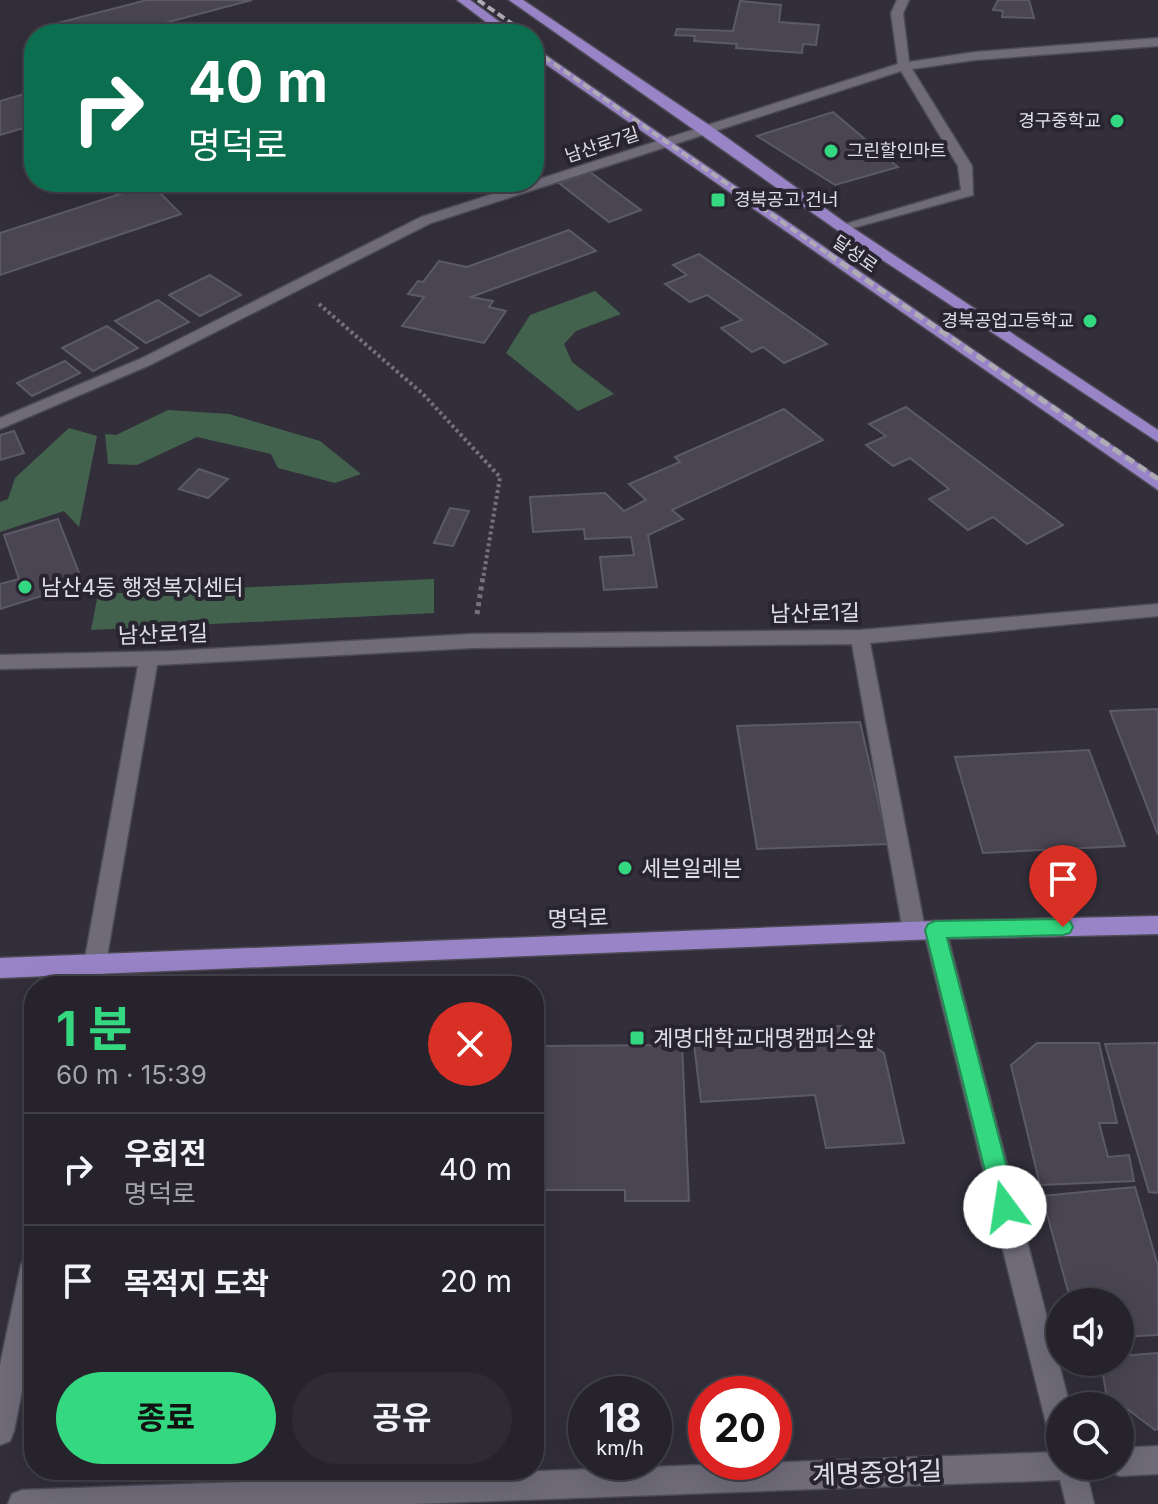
<!DOCTYPE html>
<html lang="ko">
<head>
<meta charset="utf-8">
<style>
	body { margin:0; font-family:Inter,"Noto Sans KR",sans-serif; background:#2e2b34; color:#f1f3f6; height:100vh; display:flex; flex-direction:column; font-size:30px; white-space:nowrap }
	* { box-sizing:border-box; margin:0 }
	p { font-size:26px; color:#a4a4a9 }
	.icon { flex:none; width:44px; height:44px; fill:none; stroke:currentColor; stroke-width:2; stroke-linecap:round; stroke-linejoin:round }
	.map { position:relative; flex:1; overflow:hidden }
	.drawer { position:absolute; left:24px; top:976px; width:520px; height:504px; display:flex; flex-direction:column; background:#26232c; border-radius:32px; box-shadow:0 8px 32px #0002,0 0 0 2px #424048 }
	.drawer>* { flex:none }
	.top-card { position:absolute; left:24px; top:24px; width:520px; height:168px; border-radius:32px; box-shadow:0 8px 32px #0002,0 0 0 2px #424048; background:#0b6e4f; color:#fff; overflow:hidden }
	.fabs { position:absolute; left:1046px; top:1288px; display:grid; gap:16px }
	.fabs a { display:grid; place-items:center; width:88px; height:88px; border-radius:50%; background:#26232c; box-shadow:0 8px 32px #0002,0 0 0 2px #424048; font-size:40px }
	.speed { position:absolute; left:568px; top:1376px; display:flex; gap:16px; font-size:40px; font-weight:700; text-align:center }
	.speed>* { display:grid; place-content:center; width:104px; height:104px; border-radius:50%; background:#26232c; box-shadow:0 8px 32px #0002,0 0 0 2px #424048; line-height:1 }
	.speed small { font-size:20px; font-weight:400 }
	.speed .limit { border:12px solid #d22; background:#fff; color:#111 }
	.pin { position:absolute; display:grid; place-items:center; width:68px; height:68px; color:#fff; margin:-82px -34px; border-radius:50% 50% 50% 0; rotate:-45deg; box-shadow:0 0 8px #0007 }
	.pin .icon { rotate:45deg }
	.me { position:absolute; width:88px; margin:-44px; rotate:346deg; stroke-linejoin:round; filter:drop-shadow(0 0 6px #0008) }
	.turn { display:flex; align-items:center; gap:28px; height:168px; padding:0 32px; font-size:36px }
	.turn .icon { width:104px; height:104px; stroke-width:2.5 }
	.turn b { display:block; font-size:56px; line-height:68px }
	.round { display:grid; place-items:center; flex:none; width:84px; height:84px; border-radius:42px; background:#2e2b34 }
	.overview { display:flex; align-items:center; justify-content:space-between; height:136px; padding:0 32px }
	h1 { font-size:48px; font-weight:700; line-height:60px; color:#34d881 }
	.primary-button { display:flex; gap:16px; margin-top:auto; padding:16px 32px }
	.primary-button a { flex:1; height:92px; border-radius:48px; background:#34d881; color:#111; font-size:32px; font-weight:700; line-height:92px; text-align:center }
	.primary-button a+a { background:#2e2b34; color:#f1f3f6 }
	ul { padding:0; list-style:none }
	li { display:flex; align-items:center; gap:24px; height:112px; padding:0 32px; border-top:2px solid #424048 }
	li div { flex:1 }
	li b { display:block; font-size:30px }
	li em { font-style:normal }
	.map>svg:first-child { display:block }
	.green { fill:#43624d }
	.building { fill:#494552; stroke:#5d5a67; stroke-width:2 }
	.lines { fill:none; stroke-linecap:round; stroke-linejoin:round }
	.minor-casing { stroke:#4d4b55; stroke-width:3 }
	.major-casing { stroke:#4d4b55; stroke-width:3 }
	.path-far1 { stroke:#75727c; stroke-width:4; stroke-dasharray:3 3; stroke-linecap:butt }
	.path { stroke:#75727c; stroke-width:5; stroke-dasharray:4 4; stroke-linecap:butt }
	.minor { fill:#6f6b79; fill-rule:evenodd }
	.major { fill:#9a84c8; fill-rule:evenodd }
	.rail-far1 { stroke:#aeabb4; stroke-width:4; stroke-dasharray:8 4; stroke-linecap:butt }
	.rail { stroke:#aeabb4; stroke-width:5; stroke-dasharray:10 5; stroke-linecap:butt }
	.route { fill:#34d881; stroke:#228c54; stroke-width:2 }
	.poi-dot { fill:#34d881; stroke:#282530; stroke-width:3 }
	.labels { text-anchor:middle; stroke-width:8; stroke-linejoin:round; paint-order:stroke }
	.far-poi-label { font-size:18px; fill:#e0dee6; stroke:#282530; text-anchor:end }
	.far-street-label { font-size:18px; fill:#e0dee6; stroke:#282530 }
	.poi-label { font-size:22px; fill:#e0dee6; stroke:#282530; text-anchor:start }
	.street-label { font-size:22px; fill:#e0dee6; stroke:#282530 }
	.near-street-label { font-size:26px; fill:#e0dee6; stroke:#282530 }
</style>
</head>
<body>
<div class="map">
<svg width="1158" height="1504" viewBox="0 0 1158 1504">
	<rect width="100%" height="100%" fill="#322f3b"/>
	<!-- green -->
	<g class="green">
		<polygon points="595,291 621,314 576,331 564,344 572,362 614,394 578,411 506,353 530,315"/>
		<polygon points="168,410 229,414 320,441 361,474 335,483 278,468 271,454 197,437 137,465 108,464 105,434 116,435"/>
		<polygon points="69,428 97,436 79,527 64,511 0,532 0,502 8,499 15,478"/>
		<polygon points="434,579 434,613 91,630 98,594"/>
	</g>
	<!-- building -->
	<g class="building">
		<polygon points="147,0 252,0 123,34 56,34 46,26"/>
		<polygon points="998,0 1029,0 1034,18 1002,17 1003,11 993,10"/>
		<polygon points="740,1 781,5 779,22 819,25 816,45 803,44 802,53 736,48 737,44 694,41 695,36 675,35 677,29 733,31"/>
		<polygon points="34,91 34,125 0,135 0,101"/>
		<polygon points="833,112 898,167 835,185 757,136"/>
		<polygon points="590,172 641,210 609,222 559,183"/>
		<polygon points="151,184 181,214 0,275 0,233"/>
		<polygon points="569,230 596,251 471,297 493,301 489,307 506,311 484,343 402,326 424,297 408,294 418,281 423,282 439,261 467,267"/>
		<polygon points="699,254 827,344 784,363 763,347 752,352 721,328 742,320 707,295 690,302 665,284 687,275 673,265"/>
		<polygon points="210,275 241,295 200,316 169,295"/>
		<polygon points="158,300 189,322 146,343 115,321"/>
		<polygon points="107,326 138,348 93,371 62,348"/>
		<polygon points="65,361 80,373 32,396 17,383"/>
		<polygon points="906,407 1063,525 1027,544 993,517 968,530 929,499 949,489 910,458 893,466 866,445 886,436 869,424"/>
		<polygon points="784,409 823,440 672,510 683,519 648,535 657,587 604,590 600,557 634,555 631,537 585,539 584,529 533,532 530,497 605,493 624,511 646,500 629,484 680,462 675,457"/>
		<polygon points="14,431 24,453 0,460 0,435"/>
		<polygon points="199,469 228,479 208,498 179,489"/>
		<polygon points="450,508 469,511 453,546 434,543"/>
		<polygon points="58,519 83,583 0,609 0,584 19,579 4,535"/>
		<polygon points="1158,709 1158,835 1110,711"/>
		<polygon points="860,722 888,844 757,849 737,726"/>
		<polygon points="1089,750 1125,846 983,853 955,757"/>
		<polygon points="842,1026 884,1053 904,1143 826,1148 815,1095 701,1102 693,1036"/>
		<polygon points="1037,1043 1099,1043 1117,1123 1099,1123 1108,1157 1129,1155 1134,1181 1040,1185 1011,1065"/>
		<polygon points="1158,1043 1158,1193 1149,1192 1105,1044"/>
		<polygon points="682,1045 689,1201 625,1201 625,1190 534,1190 534,1046"/>
		<polygon points="1135,1187 1158,1266 1158,1335 1120,1337 1120,1302 1071,1302 1042,1196"/>
		<polygon points="1158,1353 1158,1429 1155,1430 1106,1393 1101,1362 1120,1362 1120,1356"/>
	</g>
	<g class="lines">
		<defs>
			<g id="minor">
				<polygon points="897,0 909,0 903,13 909,62 975,52 1158,38 1158,46 975,60 912,69 972,166 973,195 842,231 835,227 961,190 958,166 901,71 431,223 150,365 0,429 0,418 140,359 421,217 898,64 891,13"/>
				<polygon points="1158,604 1158,616 870,643 925,929 927,923 935,921 943,923 946,930 1070,1406 1060,1406 1060,1437 1050,1433 1046,1423 924,932 922,938 914,940 906,938 903,931 852,644 472,648 157,665 102,986 80,986 138,666 0,669 0,655 173,651 472,634 860,630"/>
				<polygon points="34,1252 34,1330 14,1431 10,1441 0,1445 0,1365 21,1265 25,1256"/>
				<polygon points="1158,1446 1158,1474 1120,1476 1110,1472 1108,1466 1120,1466 1120,1448"/>
				<polygon points="1060,1452 1060,1466 1085,1466 1094,1504 1066,1504 1060,1480 413,1504 8,1504 12,1494 22,1490"/>
			</g>
			<g id="major">
				<polygon points="457,0 470,0 516,34 502,34"/>
				<polygon points="509,0 523,0 712,127 847,224 1158,430 1158,442 837,230"/>
				<polygon points="534,47 1158,477 1158,490 534,56"/>
				<polygon points="1158,916 1158,934 935,939 0,978 0,958 935,921"/>
			</g>
		</defs>
		<!-- minor casing -->
		<use href="#minor" class="minor-casing"/>
		<!-- major casing -->
		<use href="#major" class="major-casing"/>
		<!-- path-far1 -->
		<polyline class="path-far1" points="319,304 423,394 500,477 483,579"/>
		<!-- path -->
		<polyline class="path" points="477,614 483,577"/>
		<!-- minor -->
		<use href="#minor" class="minor"/>
		<!-- major -->
		<use href="#major" class="major"/>
		<!-- rail-far1 -->
		<g class="rail-far1">
			<polyline points="478,0 527,34"/>
			<polyline points="534,50 831,256"/>
		</g>
		<!-- rail -->
		<polyline class="rail" points="828,254 1158,479"/>
	</g>
	<!-- route -->
	<polygon class="route" points="1063,919 1070,921 1073,927 1070,933 1063,935 947,938 1017,1207 1014,1215 1005,1218 997,1215 994,1207 925,930 928,924 935,921"/>
	<!-- markers -->
	<g class="poi-dot">
		<circle cx="1117" cy="121" r="8"/>
		<circle cx="831" cy="151" r="8"/>
		<rect x="710" y="192" width="16" height="16" rx="4"/>
		<circle cx="1090" cy="321" r="8"/>
		<circle cx="25" cy="587" r="8"/>
		<circle cx="625" cy="868" r="8"/>
		<rect x="629" y="1030" width="16" height="16" rx="4"/>
	</g>
	<g class="labels">
		<!-- far-poi labels -->
		<g class="far-poi-label">
			<text x="1101" y="127">경구중학교</text>
			<text x="847" y="157" text-anchor="start">그린할인마트</text>
			<text x="734" y="206" text-anchor="start">경북공고 건너</text>
			<text x="1074" y="327">경북공업고등학교</text>
		</g>
		<!-- far-street labels -->
		<g class="far-street-label">
			<text transform="translate(602 145) rotate(-18)" y="6">남산로7길</text>
			<text transform="translate(855 254) rotate(35)" y="6">달성로</text>
		</g>
		<!-- poi labels -->
		<g class="poi-label">
			<text x="41" y="595">남산4동 행정복지센터</text>
			<text x="641" y="876">세븐일레븐</text>
			<text x="653" y="1046">계명대학교대명캠퍼스앞</text>
		</g>
		<!-- street labels -->
		<g class="street-label">
			<text transform="translate(815 613) rotate(-1)" y="8">남산로1길</text>
			<text transform="translate(163 634) rotate(-2)" y="8">남산로1길</text>
			<text transform="translate(578 918) rotate(-2)" y="8">명덕로</text>
		</g>
		<!-- near-street labels -->
		<g class="near-street-label">
			<text transform="translate(877 1473) rotate(-2)" y="9">계명중앙1길</text>
		</g>
	</g>
</svg>
<div class="fabs">
<a><svg class="icon" aria-label="sound" viewBox="0 0 24 24"><path d="M4 9h4l5-4v14l-5-4H4zM17 9q2 3 0 6"/></svg></a>
<a><svg class="icon" aria-label="search" viewBox="0 0 24 24"><circle cx="10" cy="10" r="6"/><path d="M15 15l6 6"/></svg></a>
</div>
<div class="speed"><div>18<small>km/h</small></div><div class="limit">20</div></div>
<div class="pin" style="left:1063px;top:927px;background:#d93025"><svg class="icon" aria-label="arrive" viewBox="0 0 24 24"><path d="M6 21V4h12l-3 4 3 4H6"/></svg></div>
<svg class="me" style="left:1005px;top:1207px" viewBox="-20 -20 40 40"><circle r="19" fill="#fff"/><path d="M0-13L10 11 0 6-10 11z" fill="#34d881"/></svg>
<div class="top-card">
<div class="turn"><svg class="icon" aria-label="right" viewBox="0 0 24 24"><path d="M7 20v-9h11M14 6l5 5-5 5"/></svg><div><b>40 m</b>명덕로</div></div>
</div>
<section class="drawer">
<div class="overview"><div><h1>1 분</h1><p>60 m · 15:39</p></div><a class="round" style="background:#d93025;color:#fff"><svg class="icon" aria-label="close" viewBox="0 0 24 24"><path d="M6 6l12 12M18 6L6 18"/></svg></a></div>
<ul>
<li><svg class="icon" aria-label="right" viewBox="0 0 24 24"><path d="M7 20v-9h11M14 6l5 5-5 5"/></svg><div><b>우회전</b><p>명덕로</p></div><em>40 m</em></li>
<li><svg class="icon" aria-label="arrive" viewBox="0 0 24 24"><path d="M6 21V4h12l-3 4 3 4H6"/></svg><div><b>목적지 도착</b></div><em>20 m</em></li>
</ul>
<div class="primary-button"><a>종료</a><a>공유</a></div>
</section>
</div>
</body>
</html>
